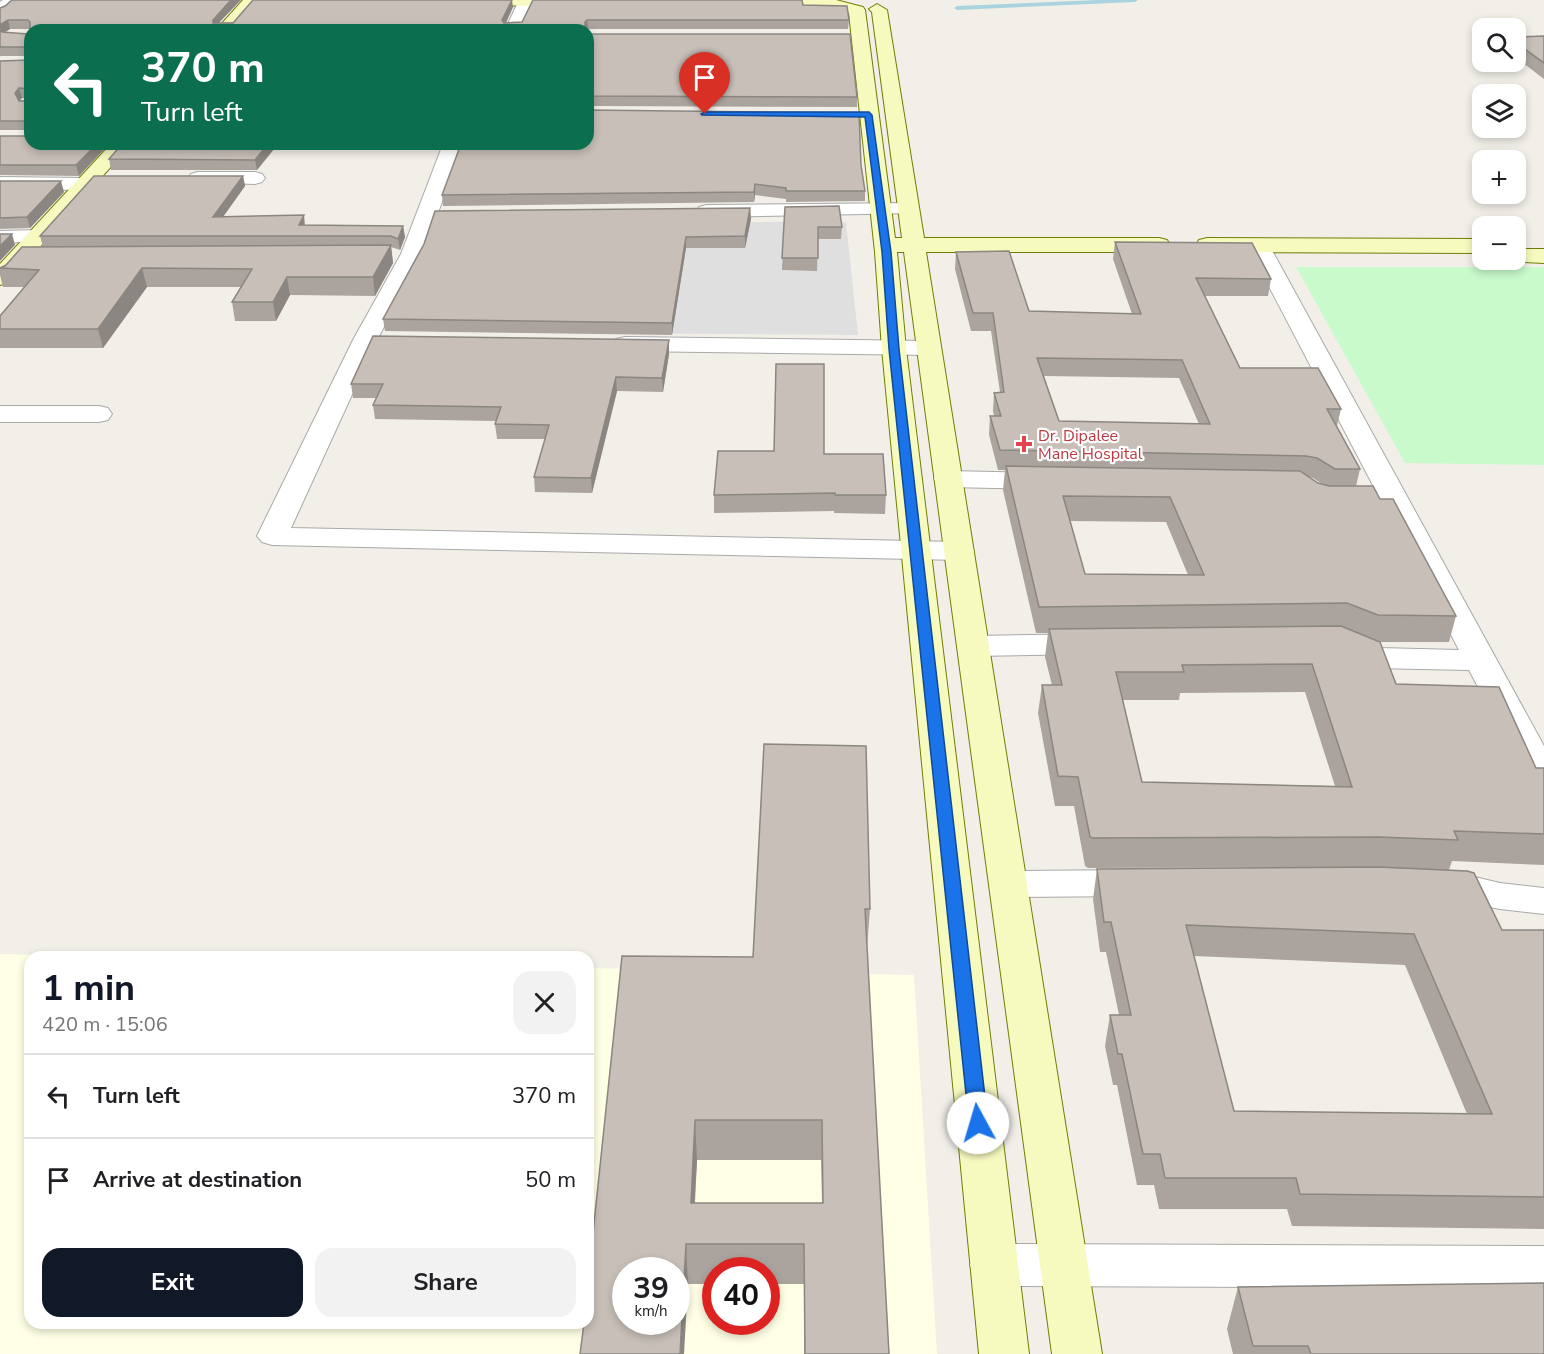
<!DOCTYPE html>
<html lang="en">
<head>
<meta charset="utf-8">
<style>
	body { margin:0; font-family:"Nunito Sans",sans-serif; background:#f2f2f2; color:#202124; height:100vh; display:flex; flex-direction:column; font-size:22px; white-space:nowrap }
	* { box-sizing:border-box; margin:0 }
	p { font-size:20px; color:#757577 }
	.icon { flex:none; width:33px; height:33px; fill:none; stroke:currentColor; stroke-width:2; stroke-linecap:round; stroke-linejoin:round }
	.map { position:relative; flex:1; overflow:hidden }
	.drawer { position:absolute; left:24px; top:951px; width:570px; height:378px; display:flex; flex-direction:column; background:#fff; border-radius:18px; box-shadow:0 3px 9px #0003 }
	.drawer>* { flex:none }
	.banner { position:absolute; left:24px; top:24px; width:570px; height:126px; border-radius:18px; box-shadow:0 3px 9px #0003; background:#0b6e4f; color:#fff; overflow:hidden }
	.tools { position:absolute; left:1472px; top:18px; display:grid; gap:12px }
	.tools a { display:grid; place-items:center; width:54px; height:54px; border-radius:12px; background:#fff; box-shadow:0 3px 9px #0003; font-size:30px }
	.speed { position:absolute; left:612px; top:1257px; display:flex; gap:12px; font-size:30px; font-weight:700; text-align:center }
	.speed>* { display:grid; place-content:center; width:78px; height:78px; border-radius:50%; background:#fff; box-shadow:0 3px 9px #0003; line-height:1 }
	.speed small { font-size:15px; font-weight:400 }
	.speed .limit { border:9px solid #d22; background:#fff; color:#111 }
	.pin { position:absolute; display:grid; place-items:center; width:51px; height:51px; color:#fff; margin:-62px -26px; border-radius:50% 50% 50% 0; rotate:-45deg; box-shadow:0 0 6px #0007 }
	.pin .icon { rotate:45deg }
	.me { position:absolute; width:66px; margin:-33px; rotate:354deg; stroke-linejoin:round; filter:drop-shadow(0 0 4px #0008) }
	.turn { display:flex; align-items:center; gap:21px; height:126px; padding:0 18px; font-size:27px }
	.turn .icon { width:78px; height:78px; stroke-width:2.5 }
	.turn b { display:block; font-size:42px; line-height:51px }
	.round { display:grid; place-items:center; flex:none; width:63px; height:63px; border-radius:18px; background:#f2f2f2 }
	.head { display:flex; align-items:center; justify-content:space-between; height:102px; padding:0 18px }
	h1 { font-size:36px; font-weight:700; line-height:45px; color:#111827 }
	.primary-button { display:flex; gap:12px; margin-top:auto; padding:12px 18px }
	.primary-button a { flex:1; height:69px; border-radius:18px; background:#111827; color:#fff; font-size:24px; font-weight:700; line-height:69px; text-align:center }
	.primary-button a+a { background:#f2f2f2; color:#202124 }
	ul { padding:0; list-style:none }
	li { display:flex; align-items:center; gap:18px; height:84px; padding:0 18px; border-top:2px solid #e0e0e0 }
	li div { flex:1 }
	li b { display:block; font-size:22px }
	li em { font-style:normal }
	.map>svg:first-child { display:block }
	.residential { fill:#e0dfdf }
	.education { fill:#ffffe5; fill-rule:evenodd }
	.park { fill:#c8facc }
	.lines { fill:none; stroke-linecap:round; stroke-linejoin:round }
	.stream { fill:#aad3df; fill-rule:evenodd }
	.street-casing { stroke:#a9a9a9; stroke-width:2 }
	.secondary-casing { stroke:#707d05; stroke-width:2 }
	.street { fill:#fff; fill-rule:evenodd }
	.secondary { fill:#f7fabf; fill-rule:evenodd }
	.wall { fill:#aba49e; fill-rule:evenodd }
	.shaded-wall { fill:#8b8681 }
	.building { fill:#c7bfb8; stroke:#8b8681; stroke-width:1.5; fill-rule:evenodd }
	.route { fill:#1a73e8; stroke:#114b97; stroke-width:1.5 }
	.health-dot { fill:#e0444e; stroke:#fff; stroke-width:2 }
	.labels { text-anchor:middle; stroke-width:4.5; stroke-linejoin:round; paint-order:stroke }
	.health-label { font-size:16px; fill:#be3a42; stroke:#fff; text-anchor:start }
</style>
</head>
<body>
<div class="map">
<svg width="1544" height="1354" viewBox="0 0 1544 1354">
	<rect width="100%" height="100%" fill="#f2efe9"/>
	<!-- residential -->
	<polygon class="residential" points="489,222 846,222 858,335 434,332"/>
	<!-- education -->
	<path class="education" d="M0 954 126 957H30V1323H588V968L914 975 937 1354H0ZM626 1270H676V1322H626ZM716 1270H766V1322H716Z"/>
	<!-- park -->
	<polygon class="park" points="1296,267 1544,267 1544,465 1405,463"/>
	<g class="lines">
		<!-- stream -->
		<polygon class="stream" points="1098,0 1138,0 1135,2 957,10 954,8 957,6"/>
		<defs>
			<g id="street">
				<polygon points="3,0 21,0 6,13 0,15 0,2"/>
				<polygon points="519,0 535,0 521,30 505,30"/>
				<polygon points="443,144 463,144 423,254 377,340 291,528 959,542 970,545 974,551 970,557 959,560 272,545 262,542 257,536 353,340 401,254"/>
				<polygon points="198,172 255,172 262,174 265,178 262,182 255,184 191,182 188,178 191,174"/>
				<polygon points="0,177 85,178 92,180 95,184 92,188 85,190 0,189"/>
				<polygon points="908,203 915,205 918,209 915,213 706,217 699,215 696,211 699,207 706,205"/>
				<polygon points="38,230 46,231 49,236 46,241 0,243 0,231"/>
				<path d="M1263 247 1271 249 1274 254 1544 746V789L1531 786 1526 778 1469 670 1373 668C1358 664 1336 656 1327 643L1332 636 1343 633 1354 636 1379 648 1459 650 1252 254 1255 249Z"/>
				<polygon points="625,337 929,341 938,343 941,348 938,353 929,355 625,351 616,349 613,344 616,339"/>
				<polygon points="0,406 99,406 108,408 112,414 108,420 99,422 0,422"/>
				<polygon points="948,471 1048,473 1058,475 1062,481 1058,487 1048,489 948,487 938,485 934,479 938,473"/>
				<polygon points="1091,634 1102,637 1107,644 1102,651 1091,654 973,656 962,653 957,646 962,639 973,636"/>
				<polygon points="1139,870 1153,874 1158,883 1153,892 1139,896 1008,897 994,893 989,884 994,875 1008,871"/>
				<polygon points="1439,872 1458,873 1500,883 1544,888 1544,914 1500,909 1425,894 1420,885 1425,876"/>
				<polygon points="994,1244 1544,1246 1544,1288 994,1286 977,1280 970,1265 977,1250"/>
			</g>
			<g id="secondary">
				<polygon points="243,0 260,0 233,30 216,30"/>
				<polygon points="451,0 583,0 584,1 576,6 459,5"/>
				<polygon points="750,0 836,0 863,7 865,10 895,238 902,238 872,12 869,9 877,4 887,10 924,238 1159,238 1167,240 1170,245 1167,250 1159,252 926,252 1102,1354 1052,1354 904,252 897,252 906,349 1029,1354 979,1354 882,349 875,252 849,13 825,7 757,6 752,4"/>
				<polygon points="111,144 131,144 8,283 0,285 0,264"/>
				<polygon points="1207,238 1482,239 1482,253 1207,252 1199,250 1196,245 1199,240"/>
				<polygon points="1515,249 1544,249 1544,263 1507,261 1515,260"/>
			</g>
		</defs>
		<!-- street casing -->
		<use href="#street" class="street-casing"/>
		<!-- secondary casing -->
		<use href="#secondary" class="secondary-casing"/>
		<!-- street -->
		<use href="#street" class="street"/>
		<!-- secondary -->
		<use href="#secondary" class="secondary"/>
	</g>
	<!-- wall -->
	<g class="wall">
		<path d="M803 5 849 20 848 29H588L587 30H30V29H10L4 33 28 34 30 32V144H109L79 176 0 175V136H29V130H0V61L29 60 30 56H0V8L220 23 513 7 506 23ZM22 98 29 99V101L19 100Z"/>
		<polygon points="588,34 857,97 857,107 588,106"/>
		<polygon points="1544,36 1544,79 1515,57 1515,37"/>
		<polygon points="122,144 278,144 257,170 111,170 109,159"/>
		<polygon points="861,165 865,191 865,201 786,202 786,199 755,195 754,202 443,206 442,195"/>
		<polygon points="243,176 245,186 223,217 305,225 403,226 405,237 400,250 391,247 393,263 375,296 290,295 276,321 235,321 232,302 241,287 147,287 103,348 0,348 0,316 24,287 3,287 0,275 0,267 43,247 40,236"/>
		<polygon points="0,181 64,192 30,228 0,229"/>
		<polygon points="785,207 842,227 841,239 818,239 817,271 782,270"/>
		<polygon points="750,208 751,219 745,248 686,248 672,335 385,331 383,319"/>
		<path d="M1115 242 1271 279 1268 296H1205L1240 368 1341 409 1337 426 1360 469 1356 486 1380 499 1456 616 1449 642H1379L1396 684 1536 768H1544V865L1452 861 1449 870 1502 930H1544V1229L1292 1226 1287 1209H1159L1154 1185H1137L1117 1085H1113L1105 1046 1110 1015H1119L1106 952H1100L1093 899 1097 869 1370 867 1088 868 1085 866 1074 806H1055L1038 713 1042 685H1052L1045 657 1048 633H1036L1003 490 1005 470H998L989 435 990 416H994L993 411 994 393 1000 392 991 331H971L955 269 956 252 1029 311 1132 314 1113 259ZM1044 376 1179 378 1199 424 1059 421ZM1309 477 1313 478 1324 485 1318 483ZM1070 521 1166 522 1188 575 1085 574ZM1305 692 1335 786 1142 782 1123 700H1179L1180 693ZM1194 956 1405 965 1467 1114 1234 1111Z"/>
		<polygon points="669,340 669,354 663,392 617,391 592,493 535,492 534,477 545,439 497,439 495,424 496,421 375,419 373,405 376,398 353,398 351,384"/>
		<polygon points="824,454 886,495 885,514 834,513 834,511 714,513 714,495"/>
		<path d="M764 744 870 909 867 948 889 1354H804V1284H766V1270H716V1284H688L580 1354 753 957ZM697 1160H821L822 1203H695Z"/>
		<polygon points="1238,1287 1544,1354 1233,1354 1227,1329"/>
	</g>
	<!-- shaded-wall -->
	<g class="shaded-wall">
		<polygon points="231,0 241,0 214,28 213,20"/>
		<polygon points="512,0 513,7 503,29 502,20"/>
		<polygon points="8,20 10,29 0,35 0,25"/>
		<polygon points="587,20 588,29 585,30 585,22"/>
		<polygon points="19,88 22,98 17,103 15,93"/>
		<polygon points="97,144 109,144 79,176 76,165"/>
		<polygon points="268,144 278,144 257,170 255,160"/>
		<polygon points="243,176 245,186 215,228 213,217"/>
		<polygon points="61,181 64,192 30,228 27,217"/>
		<polygon points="755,184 755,195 754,202 754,192"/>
		<polygon points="750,208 751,219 745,248 745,236"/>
		<polygon points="304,215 305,226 301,236 299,225"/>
		<polygon points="403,226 405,237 400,250 398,239"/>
		<polygon points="12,234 15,245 0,261 0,246"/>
		<polygon points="686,237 686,248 672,335 672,323"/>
		<polygon points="391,245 393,263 375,296 373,277"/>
		<polygon points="142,268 147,287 103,348 98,329"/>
		<polygon points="287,277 290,295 276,321 273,302"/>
		<polygon points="669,340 669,354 663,392 662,378"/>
		<polygon points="616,377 617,391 592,493 591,478"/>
		<polygon points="695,1120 697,1160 692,1244 691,1203"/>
		<polygon points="686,1244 688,1284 684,1354 680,1354"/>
	</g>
	<!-- building -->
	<g class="building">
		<polygon points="12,0 231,0 213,20 213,23 233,23 253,0 512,0 502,20 504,23 522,22 533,0 802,0 803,5 847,6 849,20 587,20 585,22 585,30 30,30 30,22 28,20 8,20 0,25 0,8 5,6"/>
		<polygon points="0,30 2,32 28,34 30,32 30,49 28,47 0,47"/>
		<polygon points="588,34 850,34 857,97 588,96"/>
		<polygon points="1544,36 1544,63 1515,42 1515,37"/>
		<path d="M30 49V144H97L76 165H0V136H29V121H0V61L29 60ZM19 88 30 89 29 101H19L15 93Z"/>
		<polygon points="588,110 859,113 861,165 865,191 786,191 786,188 755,184 754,192 442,195 461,144 588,144"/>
		<polygon points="122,144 268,144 255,160 109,159"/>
		<polygon points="94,176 243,176 213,217 304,215 299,225 403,226 398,239 391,236 40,236"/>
		<polygon points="0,181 61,181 27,217 0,218"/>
		<polygon points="839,206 842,227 818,227 818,258 782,258 785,207"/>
		<polygon points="750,208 745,236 686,237 672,323 383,319 424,244 435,211"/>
		<polygon points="0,234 12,234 0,246"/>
		<path d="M1115 242 1252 243 1271 279 1196 278 1240 368H1318L1341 409H1327L1360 469H1335L1317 458 1306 456 1000 450 990 416H1001L994 393 1004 392 993 313H973L956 252 1009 251 1029 311 1141 314ZM1037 358 1182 360 1210 424 1059 421Z"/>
		<polygon points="391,245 373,277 287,277 273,302 232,302 252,269 142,268 98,329 0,329 0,316 39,270 0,268 5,266 22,247"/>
		<polygon points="373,336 669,340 662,378 616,377 591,478 534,477 549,425 495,424 501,407 373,405 383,384 351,384"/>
		<polygon points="776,364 824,364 824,454 883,454 886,495 835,495 835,493 714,495 718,451 774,451"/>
		<path d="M1006 466 1300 471 1318 483 1329 486H1373L1380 499H1393L1456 616 1378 615 1347 603 1039 607ZM1063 496 1170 497 1204 575 1085 574Z"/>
		<path d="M1341 626 1380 642 1396 684 1499 687 1536 768H1544V834L1454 831 1458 840 1378 837 1093 838 1090 837 1078 777 1058 776 1042 685H1062L1049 629ZM1312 664 1352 787 1142 782 1116 672H1184L1182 665Z"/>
		<path d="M764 744 866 746 870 909H865L889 1354H805L804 1244H686L680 1354H580L584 1323H588V1281L622 956 753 957ZM695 1120H822L823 1203H691ZM626 1270H676V1322H626Z"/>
		<path d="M1378 867 1467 871 1474 873 1502 930H1544V1197L1300 1194 1296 1178H1165L1160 1154H1143L1122 1054H1118L1110 1015H1131L1111 922H1104L1097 869ZM1186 925 1414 934 1492 1114 1234 1111Z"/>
		<polygon points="1544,1283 1544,1354 1311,1354 1308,1346 1253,1346 1238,1287"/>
	</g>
	<!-- route -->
	<polygon class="route" points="705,112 869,112 872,115 891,252 899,349 988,1123 985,1128 978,1130 972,1128 969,1123 889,349 882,252 865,117 702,115 701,114"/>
	<!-- markers -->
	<path class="health-dot" d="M1021 435h6v6h6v6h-6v6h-6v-6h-6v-6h6z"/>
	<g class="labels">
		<!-- health labels -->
		<g class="health-label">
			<text x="1038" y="441">Dr. Dipalee<tspan x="1038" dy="18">Mane Hospital</tspan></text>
		</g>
	</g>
</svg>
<div class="tools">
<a><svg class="icon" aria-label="search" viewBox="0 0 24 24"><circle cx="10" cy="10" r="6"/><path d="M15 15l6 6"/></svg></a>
<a><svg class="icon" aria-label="layers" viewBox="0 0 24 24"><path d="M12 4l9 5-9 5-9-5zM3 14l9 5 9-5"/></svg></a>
<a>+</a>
<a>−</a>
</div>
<div class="speed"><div>39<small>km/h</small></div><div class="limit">40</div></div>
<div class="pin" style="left:705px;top:114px;background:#d93025"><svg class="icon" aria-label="arrive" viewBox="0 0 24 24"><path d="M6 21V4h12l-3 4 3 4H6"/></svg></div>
<svg class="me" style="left:978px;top:1123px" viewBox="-20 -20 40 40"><circle r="19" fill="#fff"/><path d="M0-13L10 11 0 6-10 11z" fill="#1a73e8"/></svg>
<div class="banner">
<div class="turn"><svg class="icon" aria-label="left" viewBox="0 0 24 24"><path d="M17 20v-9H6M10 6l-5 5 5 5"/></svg><div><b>370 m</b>Turn left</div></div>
</div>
<section class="drawer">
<div class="head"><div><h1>1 min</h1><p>420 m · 15:06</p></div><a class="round"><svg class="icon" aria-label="close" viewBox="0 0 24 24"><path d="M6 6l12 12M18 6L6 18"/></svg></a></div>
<ul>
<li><svg class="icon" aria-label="left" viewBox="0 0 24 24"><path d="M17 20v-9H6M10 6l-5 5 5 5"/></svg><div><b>Turn left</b></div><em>370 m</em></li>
<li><svg class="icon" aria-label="arrive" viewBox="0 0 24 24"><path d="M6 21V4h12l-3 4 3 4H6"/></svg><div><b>Arrive at destination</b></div><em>50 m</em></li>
</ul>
<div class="primary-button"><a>Exit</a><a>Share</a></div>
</section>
</div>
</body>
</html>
